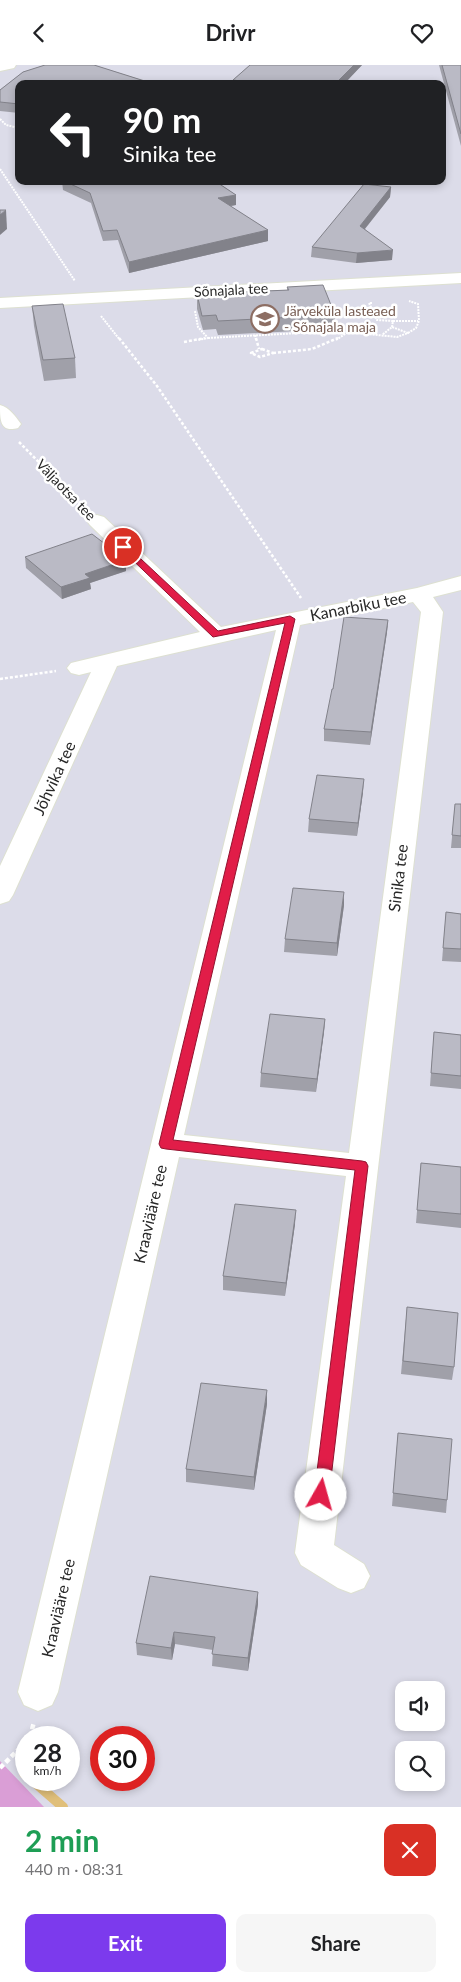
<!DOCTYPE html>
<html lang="en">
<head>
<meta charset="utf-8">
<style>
	body { margin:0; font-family:Lato,sans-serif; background:#f6f6f6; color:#202124; height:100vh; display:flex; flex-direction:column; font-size:19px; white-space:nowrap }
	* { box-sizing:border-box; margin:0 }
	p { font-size:16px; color:#757577 }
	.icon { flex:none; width:28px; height:28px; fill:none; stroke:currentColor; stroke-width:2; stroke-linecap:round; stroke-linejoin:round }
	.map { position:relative; height:1742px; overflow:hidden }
	.details { display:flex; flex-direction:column; background:#fff; flex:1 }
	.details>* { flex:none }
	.top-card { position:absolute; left:15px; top:15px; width:431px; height:105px; border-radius:10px; box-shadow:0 2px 8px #0003; background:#202124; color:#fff; overflow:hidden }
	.controls { position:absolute; left:395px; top:1616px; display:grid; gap:10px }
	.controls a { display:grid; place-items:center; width:50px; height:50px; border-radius:10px; background:#fff; box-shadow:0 2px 8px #0003; font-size:25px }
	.speed { position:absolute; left:15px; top:1661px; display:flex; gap:10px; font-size:25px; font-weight:700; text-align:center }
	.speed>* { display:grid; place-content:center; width:65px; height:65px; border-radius:50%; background:#fff; box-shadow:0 2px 8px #0003; line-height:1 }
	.speed small { font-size:12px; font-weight:400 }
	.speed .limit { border:8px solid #d22; background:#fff; color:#111 }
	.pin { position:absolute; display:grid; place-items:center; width:42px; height:42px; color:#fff; margin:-21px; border:2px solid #fff; border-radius:50%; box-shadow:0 1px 5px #0007 }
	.me { position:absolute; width:55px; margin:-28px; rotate:7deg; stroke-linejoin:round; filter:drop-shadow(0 0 4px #0008) }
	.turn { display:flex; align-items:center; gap:18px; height:105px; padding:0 25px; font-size:22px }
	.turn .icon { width:65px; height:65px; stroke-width:2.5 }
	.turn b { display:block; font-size:35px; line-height:42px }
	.round { display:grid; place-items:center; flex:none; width:52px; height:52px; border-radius:10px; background:#f6f6f6 }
	.summary { display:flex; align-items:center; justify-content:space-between; height:85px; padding:0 25px }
	h1 { font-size:30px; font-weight:700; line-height:38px; color:#1e9e55 }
	.action { display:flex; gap:10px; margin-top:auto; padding:10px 25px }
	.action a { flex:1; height:58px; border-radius:10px; background:#7c3aed; color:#fff; font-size:20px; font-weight:700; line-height:58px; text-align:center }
	.action a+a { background:#f6f6f6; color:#202124 }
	header { display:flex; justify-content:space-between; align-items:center; height:65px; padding:0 25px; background:#fff; font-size:22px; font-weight:700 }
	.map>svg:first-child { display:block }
	.green { fill:#da9ed6 }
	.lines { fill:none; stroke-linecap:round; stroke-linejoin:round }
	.stream { stroke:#e0bf7a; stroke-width:10 }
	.minor-casing { stroke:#dde0d1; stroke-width:2 }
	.path-far2 { stroke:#fff; stroke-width:2; stroke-dasharray:2 1; stroke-linecap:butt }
	.path-far1 { stroke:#fff; stroke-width:2.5; stroke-dasharray:3 2; stroke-linecap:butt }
	.path { stroke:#fff; stroke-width:4.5; stroke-dasharray:5 3; stroke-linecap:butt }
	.minor { fill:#fff; fill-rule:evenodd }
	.wall { fill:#a0a0a9 }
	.shaded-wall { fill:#82828a }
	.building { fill:#babac5; stroke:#82828a }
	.route { fill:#e11d48; stroke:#92132f }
	.labels { text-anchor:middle; stroke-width:5; stroke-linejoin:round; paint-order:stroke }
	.far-street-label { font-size:14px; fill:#282828; stroke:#fff }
	.far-education-label { font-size:14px; fill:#785e54; stroke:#fff; text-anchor:start }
	.street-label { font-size:16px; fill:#282828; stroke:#fff }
</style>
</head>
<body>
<header><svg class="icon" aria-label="back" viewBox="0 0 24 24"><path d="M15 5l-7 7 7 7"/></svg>Drivr<svg class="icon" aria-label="heart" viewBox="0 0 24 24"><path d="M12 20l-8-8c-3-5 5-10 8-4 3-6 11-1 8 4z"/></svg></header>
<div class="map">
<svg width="461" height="1742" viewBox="0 0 461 1742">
	<rect width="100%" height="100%" fill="#dcdce9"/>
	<!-- green -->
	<polygon class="green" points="0,1696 44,1742 0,1742"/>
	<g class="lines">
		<!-- stream -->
		<g class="stream">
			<polyline points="24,1708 26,1710"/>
			<polyline points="32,1715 63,1742"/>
		</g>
		<defs>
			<g id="minor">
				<polygon points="0,0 16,0 14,3 0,6"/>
				<polygon points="461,208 461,218 0,243 0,233"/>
				<path d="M0 340C10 343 15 351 21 359L18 363C0 368 0 355 0 340Z"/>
				<path d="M97 450 104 452 221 562 417 523 461 511V525L433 532 443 547 334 1480 364 1499 370 1511 364 1523 351 1528 338 1523 301 1500 295 1488 346 1111 179 1092 58 1627 52 1640 38 1646 24 1640 18 1627 276 565 117 601 13 830 9 836 0 839V801L91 607 79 610 71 608 67 603 71 598 200 567 90 460 87 456 90 452ZM413 537 421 547 349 1088 184 1070 300 560Z"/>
			</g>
		</defs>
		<!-- minor casing -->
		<use href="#minor" class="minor-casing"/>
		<!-- path-far2 -->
		<g class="path-far2">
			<polyline points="0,54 6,60 19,63"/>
			<polyline points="0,104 75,216"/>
			<polyline points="372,238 369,238 377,255 393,256 392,262"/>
			<polyline points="195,246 198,262 208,273 198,275"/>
			<polyline points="101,251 120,275"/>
			<polyline points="393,256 418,256"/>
			<polyline points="408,268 416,263 419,256 418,239 409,236"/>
			<polyline points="255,270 256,275"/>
			<polyline points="208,273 337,266 397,272 408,268 392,262 382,270"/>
			<polyline points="336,275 348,267"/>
		</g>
		<!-- path-far1 -->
		<g class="path-far1">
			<polyline points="119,273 157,321 301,533"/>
			<polyline points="256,273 259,284"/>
			<polyline points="184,277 205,273"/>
			<polygon points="262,284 273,288 260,292 251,288"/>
			<polyline points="273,288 312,284 338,273"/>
			<polyline points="19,377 83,442"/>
			<polyline points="0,614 56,606"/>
		</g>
		<!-- path -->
		<g class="path">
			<polyline points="30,1672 34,1657"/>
			<polyline points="0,1703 26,1677"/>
		</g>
		<!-- minor -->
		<use href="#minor" class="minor"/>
	</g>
	<!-- wall -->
	<g class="wall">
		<polygon points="45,0 94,0 151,18 160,19 19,19 19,48 0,46 0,25 23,7"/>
		<polygon points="250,0 362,0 344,19 233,19 233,15"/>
		<polygon points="439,0 461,0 461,81"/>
		<polygon points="62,116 215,116 236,130 236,140 230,141 268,165 268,176 129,208 118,175 103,176 91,138 63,125"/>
		<polygon points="391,122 390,132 365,164 392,195 356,198 311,192 312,182"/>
		<polygon points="287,222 335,250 334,264 218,270 216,264 203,265 197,244 197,229 287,225"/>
		<polygon points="32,241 75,293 76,313 44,316 34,261"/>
		<polygon points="25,492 126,506 90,518 91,524 62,534 26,503"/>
		<polygon points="388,555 387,567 370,680 324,676 324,664 333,624"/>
		<polygon points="363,727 357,771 308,767 309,754"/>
		<polygon points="455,739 461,739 461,783 451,783"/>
		<polygon points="344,840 337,891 284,887 285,874"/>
		<polygon points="446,847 461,849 461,897 442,896"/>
		<polygon points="325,954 324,967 316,1027 260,1022 261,1008"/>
		<polygon points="434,967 461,970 461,1024 430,1021"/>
		<polygon points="421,1098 461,1102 461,1163 416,1158"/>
		<polygon points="295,1159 285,1231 223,1225 223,1211"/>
		<polygon points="407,1242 454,1302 452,1315 401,1309"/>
		<polygon points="267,1339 254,1425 186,1417 186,1404"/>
		<polygon points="398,1368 447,1435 446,1448 392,1441"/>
		<polygon points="258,1539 248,1606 212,1601 213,1585 175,1579 172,1595 137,1590 136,1578"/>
	</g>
	<!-- shaded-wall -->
	<g class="shaded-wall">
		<polygon points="354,0 362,0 344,19 335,19"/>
		<polygon points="391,122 390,132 359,171 360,161"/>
		<polygon points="236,130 236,140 218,143 218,133"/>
		<polygon points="6,145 7,164 0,170 0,150"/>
		<polygon points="268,165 268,176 129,208 129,197"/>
		<polygon points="393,185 392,195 356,198 357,188"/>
		<polygon points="126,495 126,506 90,518 91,524 62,534 61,522 85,509"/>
		<polygon points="388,555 387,567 370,680 371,667"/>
		<polygon points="364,714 363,727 357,771 358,758"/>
		<polygon points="344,827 344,840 337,891 337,878"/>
		<polygon points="325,954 324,967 316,1027 317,1014"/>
		<polygon points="296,1145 295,1159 285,1231 286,1218"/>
		<polygon points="267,1325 267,1339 254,1425 254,1412"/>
		<polygon points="258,1527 258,1539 248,1606 248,1593"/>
		<polygon points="174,1567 175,1579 172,1595 171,1583"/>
	</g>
	<!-- building -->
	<g class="building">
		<polygon points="45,0 94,0 151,18 160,19 19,19 19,39 0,37 0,25 23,7"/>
		<polygon points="250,0 354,0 335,19 262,19 233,15"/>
		<polygon points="442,0 461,0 461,69"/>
		<polygon points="64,116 215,116 236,130 218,133 268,165 129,197 117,165 103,166 90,128"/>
		<polygon points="364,119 391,122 360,161 393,185 357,188 312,182"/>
		<polygon points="0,145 6,145 0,150"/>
		<polygon points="323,220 335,250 218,256 216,250 202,251 197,229 289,225 287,222"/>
		<polygon points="63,239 75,293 43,295 32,241"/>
		<polygon points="92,469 126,495 85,509 90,513 61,522 25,492"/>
		<polygon points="344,552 388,555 371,667 324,664 332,624 333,624"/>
		<polygon points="317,710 364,714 358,758 309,754"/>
		<polygon points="455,739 461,739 461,771 452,770"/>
		<polygon points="293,823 344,827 337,878 285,874"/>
		<polygon points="446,847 461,849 461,884 443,883"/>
		<polygon points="270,949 325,954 317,1014 261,1008"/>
		<polygon points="434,967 461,970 461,1011 431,1008"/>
		<polygon points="421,1098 461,1102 461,1149 417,1145"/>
		<polygon points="235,1139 296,1145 286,1218 223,1211"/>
		<polygon points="407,1242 458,1248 454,1302 403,1296"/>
		<polygon points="201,1318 267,1325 254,1412 186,1404"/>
		<polygon points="398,1368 452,1374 447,1435 393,1428"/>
		<polygon points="150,1511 258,1527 248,1593 212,1589 215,1572 174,1567 171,1583 136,1578"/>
	</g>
	<!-- route -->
	<polygon class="route" points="123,479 126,480 218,566 290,551 295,554 173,1075 362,1096 366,1097 368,1101 329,1430 327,1434 321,1436 316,1434 314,1430 355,1105 166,1084 161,1083 159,1079 285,558 213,572 120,483 119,482"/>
	<!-- icons -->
	<defs>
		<symbol id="school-ring" viewBox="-11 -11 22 22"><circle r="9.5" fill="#fff" stroke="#8d6e63" stroke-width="1.5"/><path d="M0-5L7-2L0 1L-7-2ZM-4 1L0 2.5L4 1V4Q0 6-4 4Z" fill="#8d6e63"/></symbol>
	</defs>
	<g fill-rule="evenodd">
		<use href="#school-ring" x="249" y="238" width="32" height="32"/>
	</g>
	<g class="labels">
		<!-- far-street labels -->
		<g class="far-street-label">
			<text transform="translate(231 225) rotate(-3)" y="5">Sõnajala tee</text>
			<text transform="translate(66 425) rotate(46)" y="5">Väljaotsa tee</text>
		</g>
		<!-- far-education labels -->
		<g class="far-education-label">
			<text x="284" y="251">Järveküla lasteaed<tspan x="284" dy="16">- Sõnajala maja</tspan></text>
		</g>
		<!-- street labels -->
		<g class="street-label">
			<text transform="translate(358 541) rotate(-11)" y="6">Kanarbiku tee</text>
			<text transform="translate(54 713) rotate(-65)" y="6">Jõhvika tee</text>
			<text transform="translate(398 813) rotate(-83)" y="6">Sinika tee</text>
			<text transform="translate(150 1149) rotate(-77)" y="6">Kraaviääre tee</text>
			<text transform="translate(58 1543) rotate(-77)" y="6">Kraaviääre tee</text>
		</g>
	</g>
</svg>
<div class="controls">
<a><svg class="icon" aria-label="sound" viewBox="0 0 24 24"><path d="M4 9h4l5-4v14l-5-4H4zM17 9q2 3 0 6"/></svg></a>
<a><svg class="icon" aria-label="search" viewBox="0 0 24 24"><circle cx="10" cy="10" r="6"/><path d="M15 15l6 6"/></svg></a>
</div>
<div class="speed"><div>28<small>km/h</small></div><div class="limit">30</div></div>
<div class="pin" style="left:123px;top:482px;background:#d93025"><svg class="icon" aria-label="arrive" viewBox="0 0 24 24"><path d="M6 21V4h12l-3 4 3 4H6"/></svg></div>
<svg class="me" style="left:321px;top:1430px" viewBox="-20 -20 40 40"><circle r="19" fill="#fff"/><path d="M0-13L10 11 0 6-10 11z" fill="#e11d48"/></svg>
<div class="top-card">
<div class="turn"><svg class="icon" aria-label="left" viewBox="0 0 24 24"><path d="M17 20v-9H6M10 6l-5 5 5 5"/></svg><div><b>90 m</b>Sinika tee</div></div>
</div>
</div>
<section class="details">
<div class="summary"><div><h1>2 min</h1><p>440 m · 08:31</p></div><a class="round" style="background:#d93025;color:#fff"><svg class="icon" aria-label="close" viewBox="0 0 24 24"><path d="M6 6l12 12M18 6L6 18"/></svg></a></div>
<div class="action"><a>Exit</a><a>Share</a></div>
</section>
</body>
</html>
